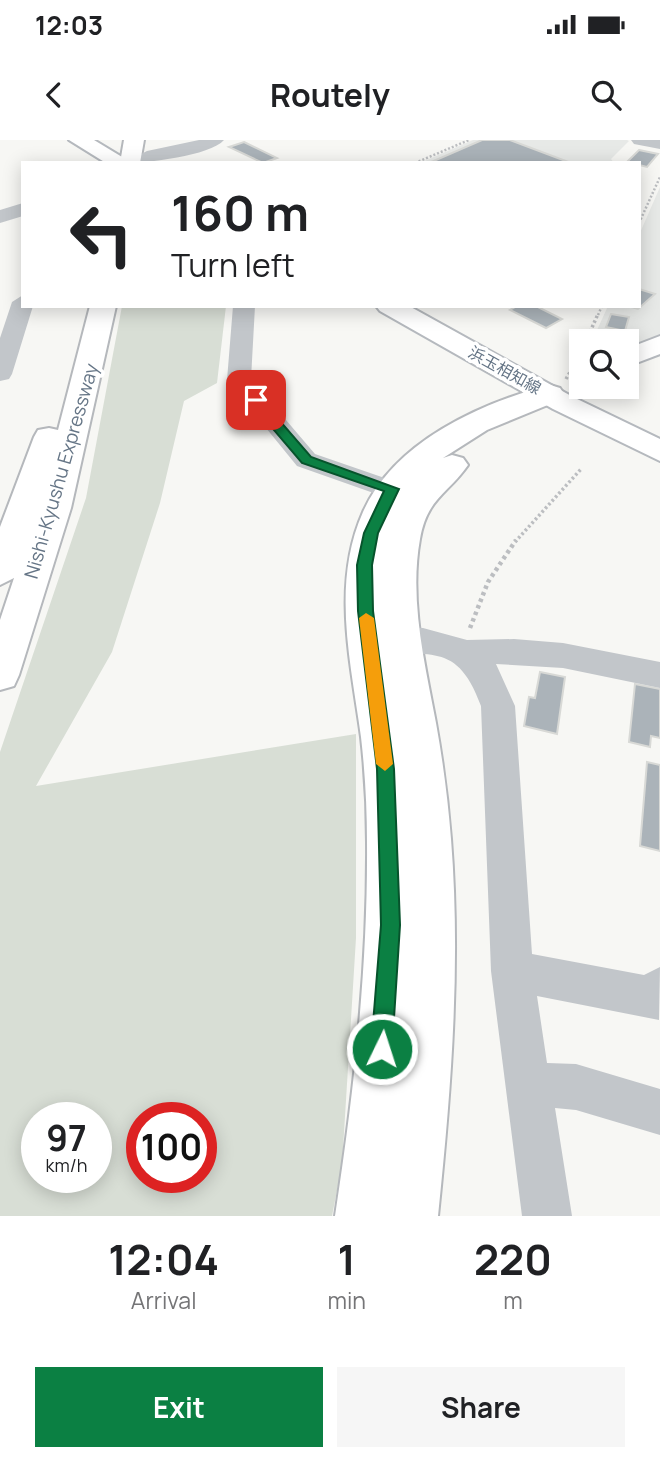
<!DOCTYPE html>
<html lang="en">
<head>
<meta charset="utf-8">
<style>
	body { margin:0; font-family:Manrope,"Noto Sans JP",sans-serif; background:#f6f6f6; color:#202124; height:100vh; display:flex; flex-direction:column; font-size:26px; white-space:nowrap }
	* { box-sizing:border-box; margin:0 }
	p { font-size:23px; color:#757577 }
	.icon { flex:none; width:38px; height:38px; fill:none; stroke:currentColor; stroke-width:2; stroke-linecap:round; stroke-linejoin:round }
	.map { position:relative; height:1076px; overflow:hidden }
	.panel { display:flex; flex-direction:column; background:#fff; flex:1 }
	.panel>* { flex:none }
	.top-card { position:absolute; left:21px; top:21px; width:620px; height:147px; border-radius:0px; box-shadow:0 4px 18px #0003; background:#fff; color:#202124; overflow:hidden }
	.controls { position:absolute; left:569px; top:189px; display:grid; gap:14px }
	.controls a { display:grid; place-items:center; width:70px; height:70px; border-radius:0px; background:#fff; box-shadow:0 4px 18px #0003; font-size:35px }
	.speed { position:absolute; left:21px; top:962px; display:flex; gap:14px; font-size:35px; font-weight:700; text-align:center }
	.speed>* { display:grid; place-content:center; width:91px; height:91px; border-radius:50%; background:#fff; box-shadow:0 4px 18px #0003; line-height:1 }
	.speed small { font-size:18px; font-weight:400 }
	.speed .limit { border:10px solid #d22; background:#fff; color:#111 }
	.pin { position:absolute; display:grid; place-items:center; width:60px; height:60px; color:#fff; margin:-30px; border-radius:14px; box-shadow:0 4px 10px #0006 }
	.me { position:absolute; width:77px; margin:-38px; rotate:4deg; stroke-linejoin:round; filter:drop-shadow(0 0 5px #0008) }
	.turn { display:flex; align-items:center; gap:24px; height:147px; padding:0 35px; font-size:32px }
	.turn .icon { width:91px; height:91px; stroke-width:2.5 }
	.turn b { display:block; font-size:49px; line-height:60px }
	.eta { display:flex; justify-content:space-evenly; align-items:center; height:119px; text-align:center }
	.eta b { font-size:42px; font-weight:700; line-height:49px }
	.cta { display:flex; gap:14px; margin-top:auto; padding:14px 35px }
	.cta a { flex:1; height:80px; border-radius:0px; background:#0b8043; color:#fff; font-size:28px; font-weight:700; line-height:80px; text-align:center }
	.cta a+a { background:#f6f6f6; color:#202124 }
	.status { display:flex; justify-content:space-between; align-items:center; height:49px; padding:0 35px; background:#fff; direction:ltr }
	.status svg { height:19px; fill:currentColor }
	header { display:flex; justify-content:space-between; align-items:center; height:91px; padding:0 35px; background:#fff; font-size:32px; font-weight:700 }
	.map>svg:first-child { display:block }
	.built { fill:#e7e9e7 }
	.green { fill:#d8ded5; fill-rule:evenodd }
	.building { fill:#abb3b9; stroke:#d8d9d6; stroke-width:2 }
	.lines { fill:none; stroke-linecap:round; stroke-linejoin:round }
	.major-casing { stroke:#b5b9be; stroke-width:4 }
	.highway-casing { stroke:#b5b8bc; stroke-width:4 }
	.path-far2 { stroke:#bcbec1; stroke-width:2.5; stroke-dasharray:2 2; stroke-linecap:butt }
	.path-far1 { stroke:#bcbec1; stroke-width:3.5; stroke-dasharray:2.5 2.5; stroke-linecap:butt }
	.path { stroke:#bcbec1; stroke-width:4.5; stroke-dasharray:3.5 3.5; stroke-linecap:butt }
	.minor { fill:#c2c6ca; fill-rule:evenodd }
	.major { fill:#fff; fill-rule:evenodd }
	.highway { fill:#fff; fill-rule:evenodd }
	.route { fill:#0b8043; stroke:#07532c; stroke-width:2 }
	.slow { fill:#f59e0b }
	.labels { text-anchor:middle; stroke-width:7; stroke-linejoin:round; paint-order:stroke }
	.far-street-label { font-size:16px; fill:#657586; stroke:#fff }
	.street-label { font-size:19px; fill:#657586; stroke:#fff }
</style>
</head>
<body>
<div class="status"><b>12:03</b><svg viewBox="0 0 49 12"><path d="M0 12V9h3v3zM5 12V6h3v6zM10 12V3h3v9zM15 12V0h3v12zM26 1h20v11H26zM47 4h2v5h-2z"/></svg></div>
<header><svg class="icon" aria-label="back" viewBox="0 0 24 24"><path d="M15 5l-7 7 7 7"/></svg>Routely<svg class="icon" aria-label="search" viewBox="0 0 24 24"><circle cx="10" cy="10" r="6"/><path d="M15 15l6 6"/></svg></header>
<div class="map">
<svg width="660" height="1076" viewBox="0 0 660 1076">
	<rect width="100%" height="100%" fill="#f7f7f4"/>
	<!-- built -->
	<g class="built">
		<polygon points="473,0 627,0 629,1 611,19 614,23 420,23"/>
		<polygon points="660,47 660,196 627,211 626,201 592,201 608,166 639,166 639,95"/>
	</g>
	<!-- green -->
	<path class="green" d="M122 166H226L217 243 184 261 160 363 112 512 36 646 356 594V798L342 1025 332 1076H0V612L86 358ZM37 978H96V1038H37ZM142 978H201V1038H142Z"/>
	<!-- building -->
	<g class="building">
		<polygon points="482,0 510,0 571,23 429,23"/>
		<polygon points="244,2 277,18 263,23 229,7"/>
		<polygon points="639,10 658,14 647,27 627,22"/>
		<polygon points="639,149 655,154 638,169 628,166 639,166"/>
		<polygon points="517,166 536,166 562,179 546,188 510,170"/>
		<polygon points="611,174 629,177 625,191 606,187"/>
		<polygon points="540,532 565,537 557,594 524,586 529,557 535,558"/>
		<polygon points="635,544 660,549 660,598 651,596 650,607 629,602"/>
		<polygon points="647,622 660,625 660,711 640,706"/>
	</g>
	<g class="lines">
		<defs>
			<g id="major">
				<polygon points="69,0 94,0 132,23 106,23"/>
				<polygon points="376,166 409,166 573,257 660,299 660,321 553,269 380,171"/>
				<polygon points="660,196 660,214 626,227 626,209"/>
			</g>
			<g id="highway">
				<polygon points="124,0 144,0 140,23 120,23"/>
				<polygon points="90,166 116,166 71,368 19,535 14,546 0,550 0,480 14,438 0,445 0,387 34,297 38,290 49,288 58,290"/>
				<path d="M550 245 560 248 564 254 560 260 487 290 443 318 452 315 463 318 468 325C448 354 427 358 420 399 409 460 425 524 436 583 443 622 448 660 451 699 461 825 451 951 438 1076H335C354 952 368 828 367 702 367 667 365 632 361 597 351 523 331 444 363 372 394 302 480 263 550 245Z"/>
			</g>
		</defs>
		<!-- major casing -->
		<use href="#major" class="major-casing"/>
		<!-- highway casing -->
		<use href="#highway" class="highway-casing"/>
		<!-- path-far2 -->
		<g class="path-far2">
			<polyline points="415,23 469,0"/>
			<polyline points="639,83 660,37"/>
			<polyline points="598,175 602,166"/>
		</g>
		<!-- path-far1 -->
		<g class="path-far1">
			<polyline points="586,201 598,174"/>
			<polyline points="566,239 581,213"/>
			<polyline points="515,402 582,328"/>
		</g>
		<!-- path -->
		<polyline class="path" points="470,488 488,442 516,400"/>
		<!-- minor -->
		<g class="minor">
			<path d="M199 0H224C210 16 146 23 124 23L147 11Z"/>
			<polygon points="631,0 660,0 660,9 634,4"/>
			<polygon points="23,63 23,76 0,83 0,70"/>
			<polygon points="23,155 23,166 33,166 12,234 9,239 0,241 0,198 12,162"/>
			<polygon points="233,166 255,166 251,239 315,314 402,344 406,350 402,356 392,359 382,356 297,326 227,240"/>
			<path d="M378 486 423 488 467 500 514 499 563 503 660 522V548L563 528 496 524 515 566 532 814 644 835 660 827 659 880 537 856 547 923 576 924 660 949V995L576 970 555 968 572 1076H522L491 831 481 566C455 493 422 524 367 506L362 498 367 490Z"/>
		</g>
		<!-- major -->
		<use href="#major" class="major"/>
		<!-- highway -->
		<use href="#highway" class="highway"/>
	</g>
	<!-- route -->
	<polygon class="route" points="251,258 260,258 311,317 399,349 378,393 372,425 373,471 394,629 400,785 392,909 389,916 382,920 374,916 371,909 381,785 377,629 358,471 357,425 364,393 384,351 302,323 251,263"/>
	<!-- slow -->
	<polygon class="slow" points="366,473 374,478 393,624 385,631 376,624 359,478"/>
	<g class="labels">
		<!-- far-street labels -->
		<g class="far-street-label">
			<text transform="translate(505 230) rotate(29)" y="6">浜玉相知線</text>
		</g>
		<!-- street labels -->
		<g class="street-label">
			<text transform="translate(61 331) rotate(-74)" y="7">Nishi-Kyushu Expressway</text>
		</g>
	</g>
</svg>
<div class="controls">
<a><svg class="icon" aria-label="search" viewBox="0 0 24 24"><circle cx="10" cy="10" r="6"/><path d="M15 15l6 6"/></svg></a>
</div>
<div class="speed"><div>97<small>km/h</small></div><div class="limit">100</div></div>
<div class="pin" style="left:256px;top:260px;background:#d93025"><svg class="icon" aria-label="arrive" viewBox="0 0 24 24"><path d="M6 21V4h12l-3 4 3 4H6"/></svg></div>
<svg class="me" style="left:382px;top:909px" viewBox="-20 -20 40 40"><circle r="17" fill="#0b8043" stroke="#fff" stroke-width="3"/><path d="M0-11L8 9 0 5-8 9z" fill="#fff"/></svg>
<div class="top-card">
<div class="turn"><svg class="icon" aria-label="left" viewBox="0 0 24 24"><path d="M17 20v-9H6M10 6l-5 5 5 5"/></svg><div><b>160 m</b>Turn left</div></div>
</div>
</div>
<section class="panel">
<div class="eta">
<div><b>12:04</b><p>Arrival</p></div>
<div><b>1</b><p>min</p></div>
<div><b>220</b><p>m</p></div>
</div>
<div class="cta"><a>Exit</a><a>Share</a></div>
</section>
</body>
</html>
